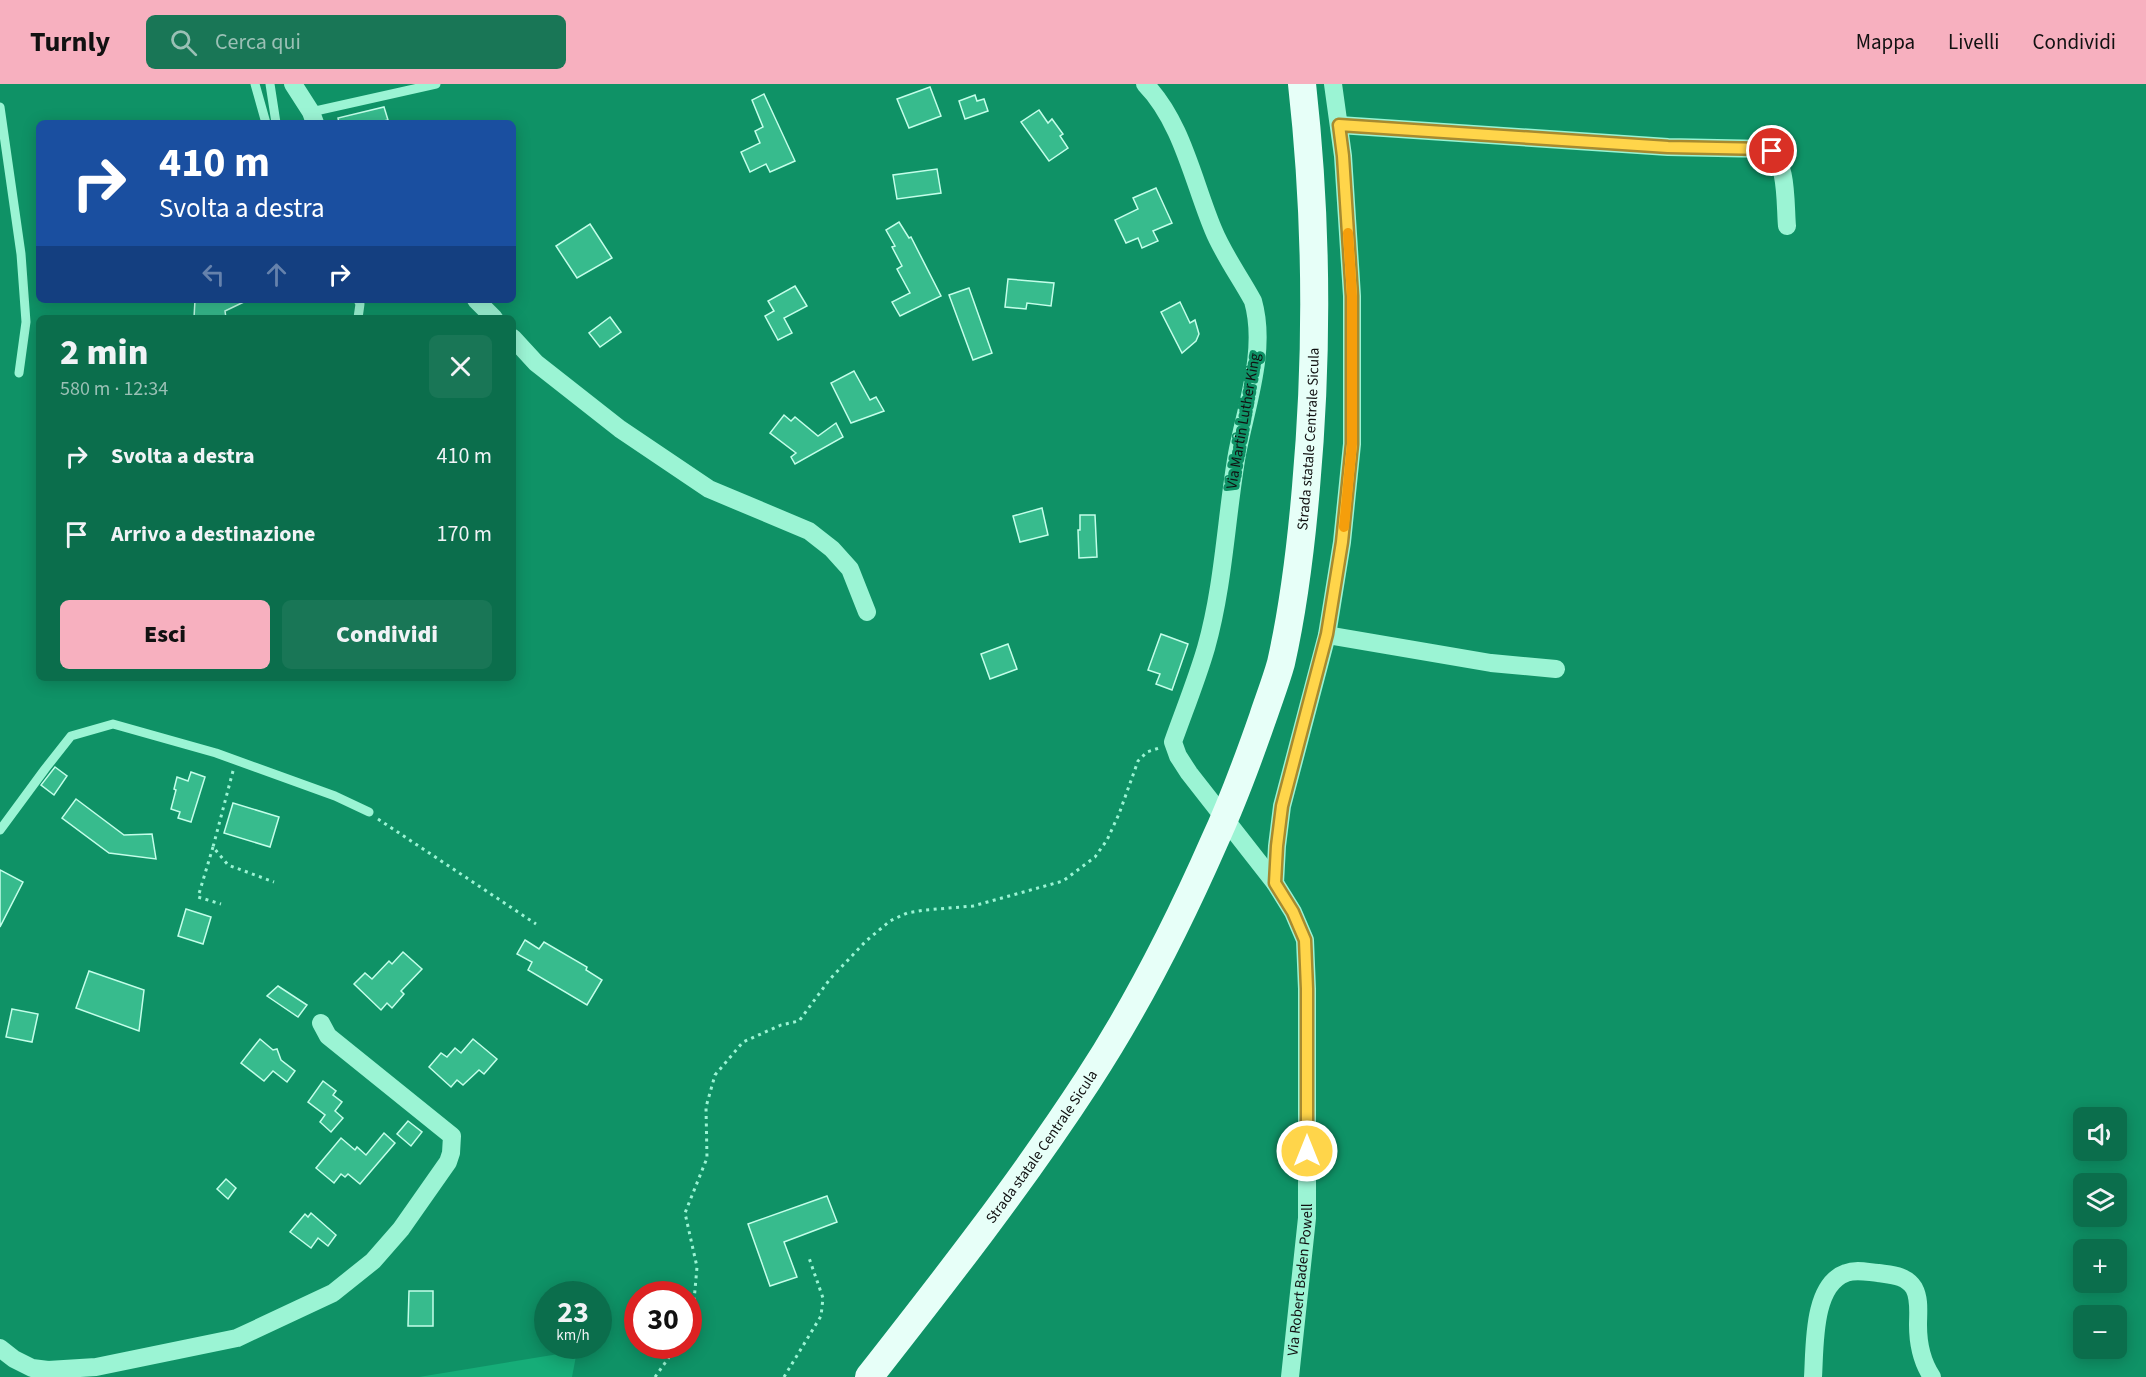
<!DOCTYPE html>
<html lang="it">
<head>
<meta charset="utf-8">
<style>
	body { margin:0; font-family:"Source Sans 3",sans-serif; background:#197656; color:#f1f3f6; height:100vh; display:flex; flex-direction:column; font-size:22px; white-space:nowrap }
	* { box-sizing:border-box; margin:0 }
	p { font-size:20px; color:#9ac0b5 }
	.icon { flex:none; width:33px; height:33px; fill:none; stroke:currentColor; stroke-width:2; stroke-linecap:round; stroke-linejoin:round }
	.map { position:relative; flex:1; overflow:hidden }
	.drawer { position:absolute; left:36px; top:231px; width:480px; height:366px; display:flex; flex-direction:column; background:#0b6e4c; border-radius:9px; box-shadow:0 3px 15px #0003 }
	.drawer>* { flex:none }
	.banner { position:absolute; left:36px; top:36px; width:480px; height:183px; border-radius:9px; box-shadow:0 3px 15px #0003; background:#1a4fa0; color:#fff; overflow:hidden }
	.buttons { position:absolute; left:2073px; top:1023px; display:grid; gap:12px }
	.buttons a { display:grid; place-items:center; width:54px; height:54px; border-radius:9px; background:#0b6e4c; box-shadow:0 3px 15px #0003; font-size:30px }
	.speed { position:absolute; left:534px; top:1197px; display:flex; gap:12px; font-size:30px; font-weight:700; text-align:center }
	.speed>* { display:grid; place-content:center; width:78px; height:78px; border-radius:50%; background:#0b6e4c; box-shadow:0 3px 15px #0003; line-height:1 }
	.speed small { font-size:15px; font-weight:400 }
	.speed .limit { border:9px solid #d22; background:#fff; color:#111 }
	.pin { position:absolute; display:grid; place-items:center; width:51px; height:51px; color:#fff; margin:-26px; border:3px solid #fff; border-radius:50%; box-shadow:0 2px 6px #0007 }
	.me { position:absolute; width:66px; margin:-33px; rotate:0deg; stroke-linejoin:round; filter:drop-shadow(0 0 4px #0008) }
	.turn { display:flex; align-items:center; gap:21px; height:126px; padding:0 24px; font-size:27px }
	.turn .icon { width:78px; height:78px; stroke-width:2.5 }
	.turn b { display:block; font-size:42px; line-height:51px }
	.lanes { display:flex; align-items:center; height:57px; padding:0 24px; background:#0003; justify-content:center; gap:30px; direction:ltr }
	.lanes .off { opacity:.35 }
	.round { display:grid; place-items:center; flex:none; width:63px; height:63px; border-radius:9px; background:#197656 }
	.head { display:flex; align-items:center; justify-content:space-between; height:102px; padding:0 24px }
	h1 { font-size:36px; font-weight:800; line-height:45px }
	.primary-button { display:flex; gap:12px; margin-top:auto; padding:12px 24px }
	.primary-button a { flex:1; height:69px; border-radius:9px; background:#f7b0bf; color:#111; font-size:24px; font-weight:800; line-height:69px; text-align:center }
	.primary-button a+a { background:#197656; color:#f1f3f6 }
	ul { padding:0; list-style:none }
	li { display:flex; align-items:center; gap:18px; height:78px; padding:0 24px }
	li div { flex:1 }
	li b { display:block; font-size:22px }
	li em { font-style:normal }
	header { display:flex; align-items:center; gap:36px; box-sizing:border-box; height:84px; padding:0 30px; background:#f7b0bf; color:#111 }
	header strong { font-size:28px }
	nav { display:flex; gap:33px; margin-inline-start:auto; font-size:21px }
	.search { width:420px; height:54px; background:#197656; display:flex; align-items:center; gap:15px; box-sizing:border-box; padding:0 21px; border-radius:9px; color:#9ac0b5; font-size:22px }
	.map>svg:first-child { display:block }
	.green { fill:#16ad78 }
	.building { fill:#37bb8d; stroke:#c3fee9; stroke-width:1.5 }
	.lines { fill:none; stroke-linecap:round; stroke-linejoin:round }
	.path { stroke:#9bf4d4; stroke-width:3; stroke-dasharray:3 4.5; stroke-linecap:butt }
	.service { stroke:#9bf4d4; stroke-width:9 }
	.minor { stroke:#9bf4d4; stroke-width:18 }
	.primary { stroke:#e7fff8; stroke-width:28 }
	.route-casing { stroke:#a68a30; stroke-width:15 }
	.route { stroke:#ffd54a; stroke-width:10 }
	.slow { stroke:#f59e0b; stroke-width:10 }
	.labels { text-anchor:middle; stroke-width:6; stroke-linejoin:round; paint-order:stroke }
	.street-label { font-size:15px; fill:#111; stroke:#0f9266 }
</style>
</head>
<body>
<header>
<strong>Turnly</strong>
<div class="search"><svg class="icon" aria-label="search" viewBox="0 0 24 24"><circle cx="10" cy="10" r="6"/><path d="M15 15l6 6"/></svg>Cerca qui</div>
<nav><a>Mappa</a><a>Livelli</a><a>Condividi</a></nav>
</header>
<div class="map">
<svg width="2146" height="1293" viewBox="0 0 2146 1293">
	<rect width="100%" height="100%" fill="#0f9266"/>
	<!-- green -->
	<polygon class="green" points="577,1267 572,1293 419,1293"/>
	<!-- building -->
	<g class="building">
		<polygon points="930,3 941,32 909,44 897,15"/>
		<polygon points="764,10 795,77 770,88 766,80 750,88 741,68 760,59 755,47 763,43 752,16"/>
		<polygon points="975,11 977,17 984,15 988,27 965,35 959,17"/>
		<polygon points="384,23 388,36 375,39 339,39 338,34"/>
		<polygon points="1039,26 1048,39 1052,35 1063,50 1060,52 1068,64 1049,77 1021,38"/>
		<polygon points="937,85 941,109 897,115 893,91"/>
		<polygon points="1156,104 1172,139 1153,147 1158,157 1142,164 1138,154 1126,159 1115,136 1138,125 1133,114"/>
		<polygon points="899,138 909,154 911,153 941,212 900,232 892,218 910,209 897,185 902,182 892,163 895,162 886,146"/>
		<polygon points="590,140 612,174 577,194 556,162"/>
		<polygon points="1008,195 1054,199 1051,222 1027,219 1026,225 1005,223"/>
		<polygon points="795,202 807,222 784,234 792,249 778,256 765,232 774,227 768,217"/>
		<polygon points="969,204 992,269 973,276 949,211"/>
		<polygon points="195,216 248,216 225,227 226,234 194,234"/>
		<polygon points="1180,218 1190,239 1195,236 1199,250 1196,257 1182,269 1161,228"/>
		<polygon points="610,233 621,248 600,263 589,249"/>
		<polygon points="854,287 870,316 876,313 884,327 851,339 831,299"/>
		<polygon points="784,331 791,337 795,333 818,352 836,339 843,353 795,380 791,373 796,369 770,349"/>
		<polygon points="1042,424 1048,451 1020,458 1013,432"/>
		<polygon points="1080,431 1095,431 1097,473 1079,474 1078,446 1080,446"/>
		<polygon points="1161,550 1188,560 1172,606 1156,600 1160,590 1148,586"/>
		<polygon points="1008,560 1017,585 990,595 981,570"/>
		<polygon points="55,683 67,692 54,711 41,701"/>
		<polygon points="191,688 205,693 191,738 178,734 180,728 171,725 176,706 174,705 177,693 188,697"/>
		<polygon points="76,715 124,751 152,750 156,775 109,769 62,734"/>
		<polygon points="233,719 279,733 270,763 224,749"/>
		<polygon points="0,786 23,798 0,843"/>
		<polygon points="186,825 211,833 203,860 178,852"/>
		<polygon points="525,856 539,865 544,858 587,883 586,886 602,896 587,921 528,886 532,878 517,870"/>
		<polygon points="403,868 422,885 401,907 404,910 392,924 387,919 381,926 354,900 365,889 372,895 389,877 392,880"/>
		<polygon points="89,887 144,906 139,947 76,924"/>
		<polygon points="278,902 307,921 298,933 267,912"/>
		<polygon points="12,925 38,930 32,958 6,953"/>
		<polygon points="260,955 273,966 277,965 281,976 295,987 287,998 273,987 264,997 241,979"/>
		<polygon points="473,955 497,975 484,990 479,986 463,1001 457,996 451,1003 429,983 441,969 447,973 455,964 461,969"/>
		<polygon points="323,997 336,1007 333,1011 342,1018 335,1027 343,1034 331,1048 320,1038 325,1031 308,1018"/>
		<polygon points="408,1037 422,1048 411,1062 397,1050"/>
		<polygon points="384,1049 395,1059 360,1100 348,1090 345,1093 341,1090 334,1099 316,1084 341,1054 355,1066 357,1063 366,1071"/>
		<polygon points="226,1095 236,1104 228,1115 217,1105"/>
		<polygon points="827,1112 837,1138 784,1158 797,1193 770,1202 748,1140"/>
		<polygon points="311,1129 336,1151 328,1162 318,1154 311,1164 290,1148 305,1130 308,1133"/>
		<polygon points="409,1207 433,1207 433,1242 408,1242"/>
	</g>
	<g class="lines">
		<!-- path -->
		<g class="path">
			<polyline points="233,687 213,763 228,781 274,798"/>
			<polyline points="378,735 536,840"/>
			<polyline points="213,763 198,813 221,820"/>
			<polyline points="688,1238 693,1228 697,1183 685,1129 707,1074 706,1023 715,991 743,958 781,941 799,937 830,895 866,857 890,837 907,829 925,826 973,822 1063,797 1095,773 1107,756 1119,730 1138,677 1147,668 1159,664"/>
			<polyline points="655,1293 677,1262"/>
			<polyline points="784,1293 821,1232 823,1214 808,1171"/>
		</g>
		<!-- service -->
		<g class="service">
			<polyline points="255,0 266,39"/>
			<polyline points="270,0 276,39"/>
			<polyline points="0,23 21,170 26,238 19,289"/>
			<polyline points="311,28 436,0"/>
			<polyline points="358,216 360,220 358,234"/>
			<polyline points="0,746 45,685 71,652 113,640 216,669 335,712 369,728"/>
		</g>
		<!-- minor -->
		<g class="minor">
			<polyline points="293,0 311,28 315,39"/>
			<path d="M1145 0C1182 38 1193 97 1213 145 1223 170 1240 193 1253 217 1267 266 1246 322 1237 370 1226 434 1224 500 1206 564 1197 595 1184 627 1173 658L1178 672 1189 689 1275 799"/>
			<path d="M1339 41 1668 63 1767 65C1788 74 1785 121 1787 142"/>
			<polyline points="476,216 494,234"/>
			<polyline points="513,254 536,279 620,345 709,405 809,447 832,465 850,485 867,528"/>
			<polyline points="1327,551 1491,579 1556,585"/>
			<polyline points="0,1264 14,1275 32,1284 48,1286 96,1283 237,1254 333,1209 373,1177 401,1145 448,1078 451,1069 452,1052 328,952 321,939"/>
			<path id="s1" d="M1290 1293 1307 1134V905L1305 856 1293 828 1275 799 1277 762 1282 722 1327 551 1342 458 1352 360V212L1343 72 1333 0"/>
			<path d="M1813 1293C1815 1263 1812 1201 1846 1189 1856 1185 1867 1188 1878 1189 1891 1191 1906 1191 1914 1204 1920 1215 1918 1229 1918 1241 1918 1259 1922 1278 1932 1293"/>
		</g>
		<!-- primary -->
		<path class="primary" id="s2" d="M869 1293C945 1196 1021 1099 1088 996 1137 921 1178 840 1214 758 1233 717 1248 676 1263 633 1269 615 1276 597 1281 579 1294 521 1301 462 1306 403 1318 269 1317 134 1302 0"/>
	</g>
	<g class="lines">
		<defs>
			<polyline id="route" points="1307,1067 1307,905 1305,856 1293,828 1275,799 1277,762 1282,722 1327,550 1342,458 1352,360 1352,212 1343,72 1339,41 1668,63 1767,65 1772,67"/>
		</defs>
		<!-- route casing -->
		<use href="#route" class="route-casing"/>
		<!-- route -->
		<use href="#route" class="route"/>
		<!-- slow -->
		<polyline class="slow" points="1344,443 1352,360 1352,212 1348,149"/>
	</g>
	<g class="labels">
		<!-- street labels -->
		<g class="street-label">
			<text transform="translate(1243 337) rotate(-80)" y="5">Via Martin Luther King</text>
			<text dy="5" stroke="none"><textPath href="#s2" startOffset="1056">Strada statale Centrale Sicula</textPath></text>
			<text dy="5" stroke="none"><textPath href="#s2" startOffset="288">Strada statale Centrale Sicula</textPath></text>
			<text dy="5" stroke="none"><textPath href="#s1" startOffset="98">Via Robert Baden Powell</textPath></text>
		</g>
	</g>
</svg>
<div class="buttons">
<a><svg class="icon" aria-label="sound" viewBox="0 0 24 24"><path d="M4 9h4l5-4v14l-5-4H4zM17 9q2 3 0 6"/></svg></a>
<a><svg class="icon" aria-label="layers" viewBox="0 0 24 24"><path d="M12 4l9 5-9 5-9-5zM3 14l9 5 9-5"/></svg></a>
<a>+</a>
<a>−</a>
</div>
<div class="speed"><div>23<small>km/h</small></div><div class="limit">30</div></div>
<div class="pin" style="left:1772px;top:67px;background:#d93025"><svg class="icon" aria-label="arrive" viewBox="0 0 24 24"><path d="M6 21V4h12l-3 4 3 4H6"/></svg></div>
<svg class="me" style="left:1307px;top:1067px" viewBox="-20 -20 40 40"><circle r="17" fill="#ffd54a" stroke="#fff" stroke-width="3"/><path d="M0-11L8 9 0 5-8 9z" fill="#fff"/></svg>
<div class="banner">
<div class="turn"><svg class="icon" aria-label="right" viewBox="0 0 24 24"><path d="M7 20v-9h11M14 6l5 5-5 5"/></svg><div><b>410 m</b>Svolta a destra</div></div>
<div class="lanes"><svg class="icon off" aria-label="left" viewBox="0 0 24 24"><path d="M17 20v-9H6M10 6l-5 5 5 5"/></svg><svg class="icon off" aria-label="ahead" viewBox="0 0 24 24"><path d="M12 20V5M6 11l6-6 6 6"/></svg><svg class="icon" aria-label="right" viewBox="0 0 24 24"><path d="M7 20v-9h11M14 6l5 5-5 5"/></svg></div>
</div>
<section class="drawer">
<div class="head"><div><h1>2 min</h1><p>580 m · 12:34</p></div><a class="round"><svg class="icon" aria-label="close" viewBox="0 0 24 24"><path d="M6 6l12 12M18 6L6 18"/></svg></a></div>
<ul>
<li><svg class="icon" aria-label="right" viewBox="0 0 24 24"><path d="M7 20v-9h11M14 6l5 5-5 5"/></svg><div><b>Svolta a destra</b></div><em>410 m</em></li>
<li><svg class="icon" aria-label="arrive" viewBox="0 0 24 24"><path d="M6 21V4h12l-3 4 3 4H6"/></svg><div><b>Arrivo a destinazione</b></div><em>170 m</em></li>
</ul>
<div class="primary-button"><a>Esci</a><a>Condividi</a></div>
</section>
</div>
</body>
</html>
